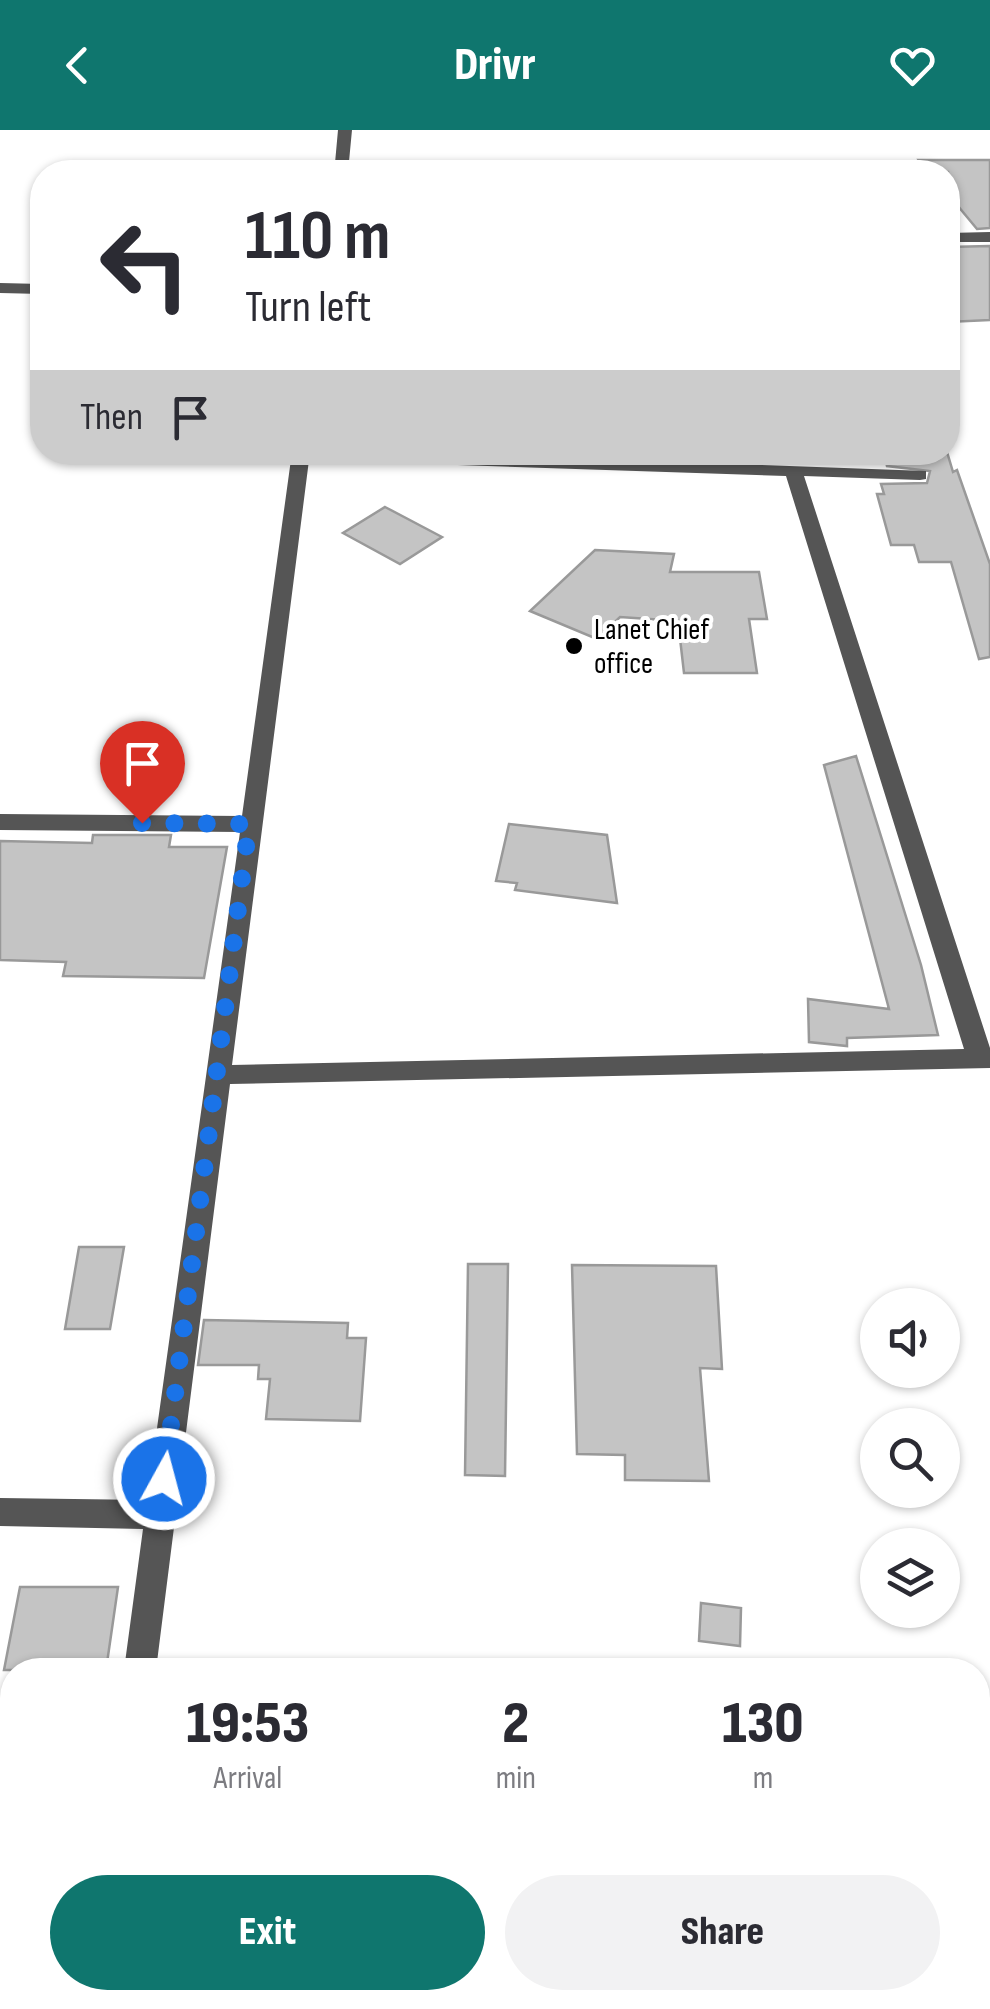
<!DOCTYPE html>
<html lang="en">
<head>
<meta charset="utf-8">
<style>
	body { margin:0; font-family:"Sofia Sans Condensed",sans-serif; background:#f2f2f3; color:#2b2b33; height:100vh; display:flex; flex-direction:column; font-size:38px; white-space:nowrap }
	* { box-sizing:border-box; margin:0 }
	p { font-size:32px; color:#7c7c81 }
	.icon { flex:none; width:55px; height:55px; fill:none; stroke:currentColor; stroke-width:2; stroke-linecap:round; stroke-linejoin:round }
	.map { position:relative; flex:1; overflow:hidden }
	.side { position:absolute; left:0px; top:1528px; width:990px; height:352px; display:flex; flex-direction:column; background:#fff; border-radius:40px 40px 0 0; box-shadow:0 2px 8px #0004 }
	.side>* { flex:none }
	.hud { position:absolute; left:30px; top:30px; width:930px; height:305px; border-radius:40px; box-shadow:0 2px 8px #0004; background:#fff; color:#2b2b33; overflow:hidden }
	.controls { position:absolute; left:860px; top:1158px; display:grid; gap:20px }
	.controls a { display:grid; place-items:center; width:100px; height:100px; border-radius:50%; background:#fff; box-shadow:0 2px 8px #0004; font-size:50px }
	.pin { position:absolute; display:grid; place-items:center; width:85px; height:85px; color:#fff; margin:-102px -42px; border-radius:50% 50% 50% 0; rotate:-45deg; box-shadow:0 0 10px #0007 }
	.pin .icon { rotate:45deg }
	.me { position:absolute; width:110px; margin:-55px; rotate:7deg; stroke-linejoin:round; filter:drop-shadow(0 0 8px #0008) }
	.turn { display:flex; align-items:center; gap:35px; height:210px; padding:0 50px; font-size:45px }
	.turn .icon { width:130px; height:130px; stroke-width:2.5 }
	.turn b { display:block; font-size:70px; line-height:85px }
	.then { display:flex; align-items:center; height:95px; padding:0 50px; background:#0003; gap:20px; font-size:38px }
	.eta { display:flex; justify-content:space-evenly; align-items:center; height:170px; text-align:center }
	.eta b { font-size:60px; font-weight:800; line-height:70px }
	.cta { display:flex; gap:20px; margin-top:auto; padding:20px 50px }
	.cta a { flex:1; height:115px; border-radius:60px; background:#0f766e; color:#fff; font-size:40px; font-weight:800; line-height:115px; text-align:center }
	.cta a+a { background:#f2f2f3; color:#2b2b33 }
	header { display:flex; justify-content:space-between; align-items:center; height:130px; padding:0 50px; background:#0f766e; color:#fff; font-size:45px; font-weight:800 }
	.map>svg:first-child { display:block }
	.building { fill:#c4c4c4; stroke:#999; stroke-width:2.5 }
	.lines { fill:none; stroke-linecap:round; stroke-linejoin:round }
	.minor { fill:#555; fill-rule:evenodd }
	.route { stroke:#1a73e8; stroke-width:18; stroke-dasharray:0 32.4 }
	.poi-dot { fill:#000; stroke:#fff; stroke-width:4 }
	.labels { text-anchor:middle; stroke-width:8; stroke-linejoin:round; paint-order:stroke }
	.far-poi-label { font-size:30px; fill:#000; stroke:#fff; text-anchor:start }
</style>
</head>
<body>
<header><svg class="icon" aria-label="back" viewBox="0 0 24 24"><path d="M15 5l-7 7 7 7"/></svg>Drivr<svg class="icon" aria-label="heart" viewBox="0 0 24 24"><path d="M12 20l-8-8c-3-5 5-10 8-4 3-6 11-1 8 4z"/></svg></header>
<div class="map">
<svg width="990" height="1879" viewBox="0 0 990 1879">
	<rect width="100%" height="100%" fill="#fff"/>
	<!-- building -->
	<g class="building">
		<polygon points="919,30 990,30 990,98 977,99 948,64 948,42 929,42"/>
		<polygon points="990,116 990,190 948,192 948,117"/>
		<polygon points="884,322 947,322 953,342 957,340 990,434 990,527 979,529 951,432 919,432 914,415 891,415 877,364 884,364 881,354 927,353 930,341 887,336"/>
		<polygon points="385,377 442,407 400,434 343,403"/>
		<polygon points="595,420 674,424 670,442 759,442 767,489 749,489 757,543 684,543 678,491 620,487 597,509 530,481"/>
		<polygon points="856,626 921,835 938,905 847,908 847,916 809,912 808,869 889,879 824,635"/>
		<polygon points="509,694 607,705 617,773 515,760 517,753 496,751"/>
		<polygon points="93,705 171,705 169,717 227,717 204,848 63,846 66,832 0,830 0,711 92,713"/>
		<polygon points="79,1117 124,1117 110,1199 65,1199"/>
		<polygon points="468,1134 508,1134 505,1346 465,1345"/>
		<polygon points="572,1135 716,1136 722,1239 700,1238 709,1351 625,1350 625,1325 577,1324"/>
		<polygon points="204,1190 348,1193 347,1208 366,1208 360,1291 266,1289 270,1249 258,1249 259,1235 198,1235"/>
		<polygon points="20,1457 118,1457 106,1540 4,1540"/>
		<polygon points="701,1473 741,1478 740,1516 699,1511"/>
	</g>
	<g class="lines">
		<!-- minor -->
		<g class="minor">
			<polygon points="338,0 352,0 348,42 158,41 151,37 158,33 335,33"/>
			<polygon points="990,102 990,112 948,112 948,103"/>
			<polygon points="0,153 42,154 42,164 0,163"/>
			<path d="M292 322H413L926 341V349L920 350 804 346 990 918V938L230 954 156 1540H124L143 1399 0 1396V1368L147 1370 240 702 0 700V684L242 686ZM309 330 786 346 964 919 232 935Z"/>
			<polygon points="79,1868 115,1868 113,1879 77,1879"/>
		</g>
	</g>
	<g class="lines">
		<!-- route -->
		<polyline class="route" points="142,693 249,694 164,1349"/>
	</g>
	<!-- markers -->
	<circle class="poi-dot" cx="574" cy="516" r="10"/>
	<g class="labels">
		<!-- far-poi labels -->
		<g class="far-poi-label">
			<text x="594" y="509">Lanet Chief<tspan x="594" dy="34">office</tspan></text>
		</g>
	</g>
</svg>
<div class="controls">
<a><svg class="icon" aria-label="sound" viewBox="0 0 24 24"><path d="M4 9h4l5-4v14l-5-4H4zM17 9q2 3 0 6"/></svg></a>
<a><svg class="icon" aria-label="search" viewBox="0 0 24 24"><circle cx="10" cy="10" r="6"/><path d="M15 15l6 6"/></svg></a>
<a><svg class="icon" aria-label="layers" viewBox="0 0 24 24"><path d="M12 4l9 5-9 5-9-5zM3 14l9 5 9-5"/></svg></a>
</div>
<div class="pin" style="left:142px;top:693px;background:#d93025"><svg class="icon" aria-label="arrive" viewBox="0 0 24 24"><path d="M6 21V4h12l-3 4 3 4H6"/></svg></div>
<svg class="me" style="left:164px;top:1349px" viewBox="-20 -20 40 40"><circle r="17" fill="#1a73e8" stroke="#fff" stroke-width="3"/><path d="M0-11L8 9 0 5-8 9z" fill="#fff"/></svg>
<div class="hud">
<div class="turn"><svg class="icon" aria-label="left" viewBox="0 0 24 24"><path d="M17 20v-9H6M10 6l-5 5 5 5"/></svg><div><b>110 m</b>Turn left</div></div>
<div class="then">Then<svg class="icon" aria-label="arrive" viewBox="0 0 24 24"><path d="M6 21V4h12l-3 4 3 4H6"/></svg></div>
</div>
<section class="side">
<div class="eta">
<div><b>19:53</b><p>Arrival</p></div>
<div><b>2</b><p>min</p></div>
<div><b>130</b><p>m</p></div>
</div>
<div class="cta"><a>Exit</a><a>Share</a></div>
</section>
</div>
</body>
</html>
